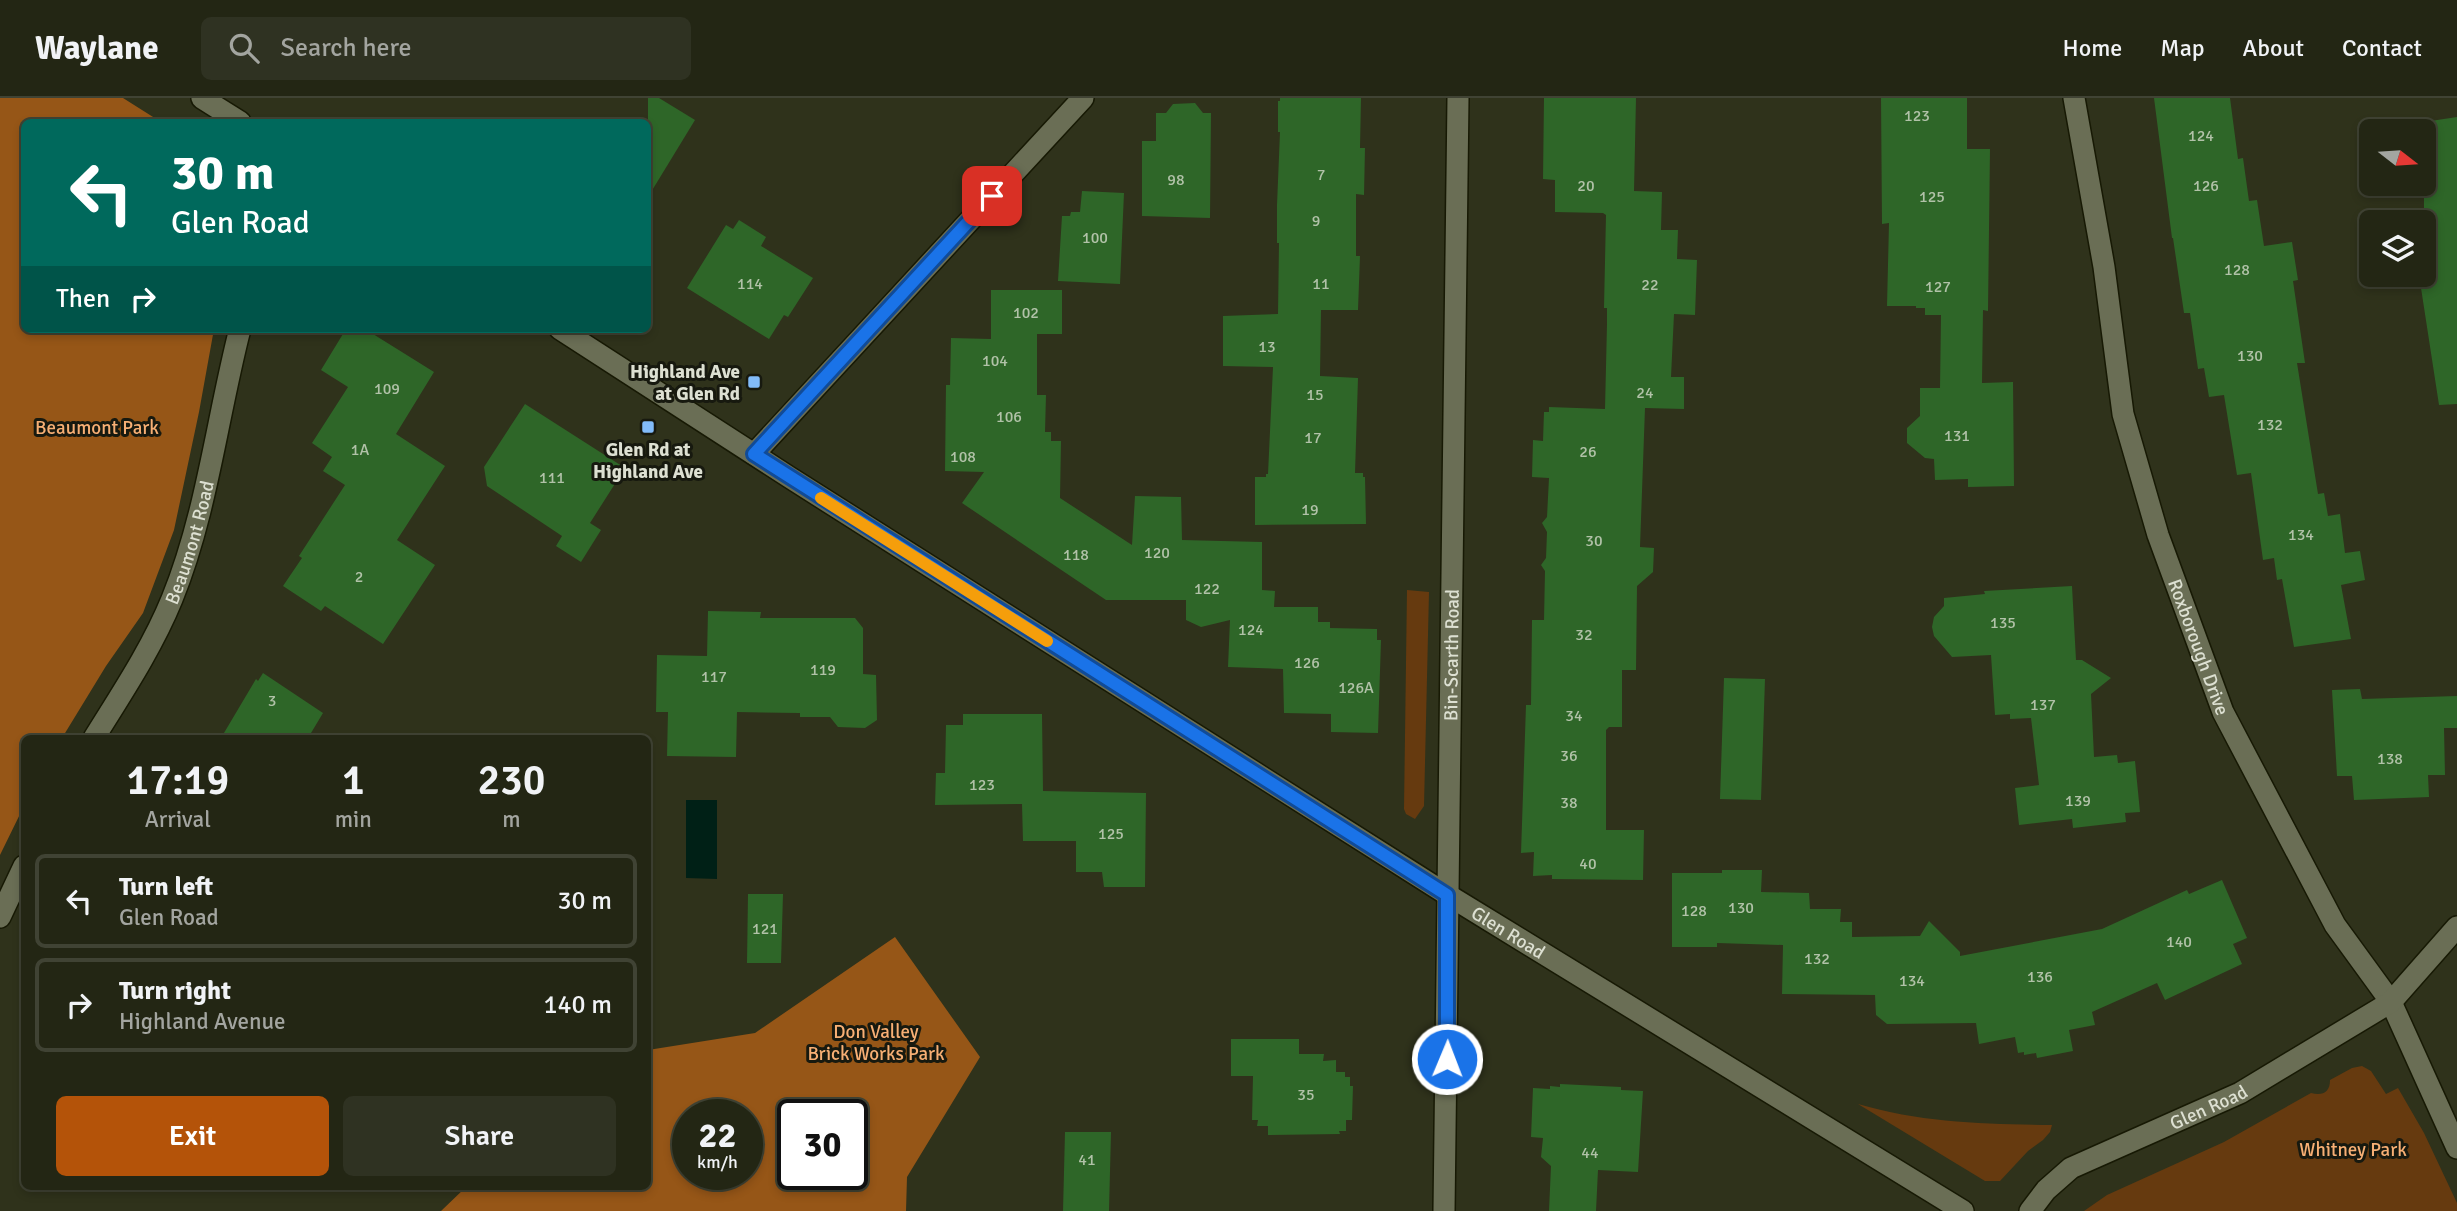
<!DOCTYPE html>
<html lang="en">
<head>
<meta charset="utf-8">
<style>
	body { margin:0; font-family:Signika,sans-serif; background:#2f3222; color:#f1f3f6; height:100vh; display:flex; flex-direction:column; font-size:26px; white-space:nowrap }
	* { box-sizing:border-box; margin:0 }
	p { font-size:23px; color:#a3a5a0 }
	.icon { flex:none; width:38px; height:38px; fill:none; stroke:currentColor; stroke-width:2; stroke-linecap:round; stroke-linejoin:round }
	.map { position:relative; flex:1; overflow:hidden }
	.side { position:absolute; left:21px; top:637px; width:630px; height:455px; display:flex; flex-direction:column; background:#232614; border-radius:10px; box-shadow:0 4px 10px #0003,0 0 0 2px #404334 }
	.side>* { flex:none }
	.top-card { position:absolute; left:21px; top:21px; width:630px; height:214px; border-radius:10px; box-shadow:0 4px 10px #0003,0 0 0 2px #404334; background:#00695c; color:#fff; overflow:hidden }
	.needle { width:46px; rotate:107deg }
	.fabs { position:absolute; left:2359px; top:21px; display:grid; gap:14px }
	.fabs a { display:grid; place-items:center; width:77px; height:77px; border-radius:10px; background:#232614; box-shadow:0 4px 10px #0003,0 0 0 2px #404334; font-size:35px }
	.speed { position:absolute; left:672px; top:1001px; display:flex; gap:14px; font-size:35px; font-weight:700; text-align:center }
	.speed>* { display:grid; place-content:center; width:91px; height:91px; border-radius:50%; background:#232614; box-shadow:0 4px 10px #0003,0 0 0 2px #404334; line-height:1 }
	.speed small { font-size:18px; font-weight:400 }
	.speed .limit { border:4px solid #111; border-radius:10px; background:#fff; color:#111 }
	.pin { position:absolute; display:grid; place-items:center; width:60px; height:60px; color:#fff; margin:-30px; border-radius:14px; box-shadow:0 4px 10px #0006 }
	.me { position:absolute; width:77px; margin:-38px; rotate:1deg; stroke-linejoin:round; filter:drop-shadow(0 0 5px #0008) }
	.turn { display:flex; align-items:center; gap:24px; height:147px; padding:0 35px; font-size:32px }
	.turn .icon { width:91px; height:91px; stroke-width:2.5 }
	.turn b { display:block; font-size:49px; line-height:60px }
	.then { display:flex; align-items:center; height:66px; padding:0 35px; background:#0003; gap:14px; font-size:26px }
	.eta { display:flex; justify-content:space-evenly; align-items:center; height:119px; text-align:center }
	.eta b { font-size:42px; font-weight:600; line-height:49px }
	.button { display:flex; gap:14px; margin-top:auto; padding:14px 35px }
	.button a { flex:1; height:80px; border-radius:10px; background:#b45309; color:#fff; font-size:28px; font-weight:600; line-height:80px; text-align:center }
	.button a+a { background:#2f3222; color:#f1f3f6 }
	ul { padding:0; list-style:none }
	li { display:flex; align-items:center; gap:21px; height:94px; margin:0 14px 10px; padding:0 21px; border:4px solid #404334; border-radius:10px }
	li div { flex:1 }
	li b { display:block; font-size:26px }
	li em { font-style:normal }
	header { display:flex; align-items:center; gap:42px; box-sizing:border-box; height:98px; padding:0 35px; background:#232614; border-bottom:2px solid #404334 }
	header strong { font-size:33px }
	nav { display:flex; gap:38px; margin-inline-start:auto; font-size:24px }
	.search { width:490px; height:63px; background:#2f3222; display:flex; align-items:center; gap:18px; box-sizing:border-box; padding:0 24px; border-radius:10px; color:#a3a5a0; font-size:26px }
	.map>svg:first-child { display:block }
	.green { fill:#663a0f }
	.forest { fill:#965617; fill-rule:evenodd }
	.water { fill:#002016 }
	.building { fill:#2e6628 }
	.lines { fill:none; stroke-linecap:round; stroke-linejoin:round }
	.minor-casing { stroke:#171904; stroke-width:24 }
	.minor { stroke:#6a6e55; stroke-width:21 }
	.route-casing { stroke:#114b97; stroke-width:18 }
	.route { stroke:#1a73e8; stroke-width:12 }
	.slow { stroke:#f59e0b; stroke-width:12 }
	.poi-dot { fill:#82bcfa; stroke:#17190f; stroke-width:2.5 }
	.labels { text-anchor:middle; stroke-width:6; stroke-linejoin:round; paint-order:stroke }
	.number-label { font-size:16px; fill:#b1c2a8 }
	.poi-label { font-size:19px; font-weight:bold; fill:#dde0d2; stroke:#17190f; text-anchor:end }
	.park-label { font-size:19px; fill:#f7af74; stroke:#17190f }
	.street-label { font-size:19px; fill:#dde0d2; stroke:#17190f }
</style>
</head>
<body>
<header>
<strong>Waylane</strong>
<div class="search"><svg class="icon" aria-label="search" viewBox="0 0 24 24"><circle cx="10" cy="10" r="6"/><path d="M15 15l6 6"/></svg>Search here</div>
<nav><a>Home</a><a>Map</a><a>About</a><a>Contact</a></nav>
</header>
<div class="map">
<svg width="2457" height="1113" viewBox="0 0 2457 1113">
	<rect width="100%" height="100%" fill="#2f321b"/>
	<!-- green -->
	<g class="green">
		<polygon points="1407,492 1429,494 1424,708 1415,721 1406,716 1404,711"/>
		<path d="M2362 968 2371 973 2386 996 2398 990 2424 1035 2457 1105V1113H2084L2107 1097 2224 1044 2311 995C2322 998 2330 995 2330 982L2352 970Z"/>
		<path d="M1858 1006C1923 1025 1985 1026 2052 1027L2050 1034 2043 1042 2028 1053 2000 1083H1985Z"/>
	</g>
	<!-- forest -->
	<g class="forest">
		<polygon points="0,0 123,0 161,24 24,24 24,231 214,231 199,314 174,432 143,515 106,568 62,640 24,640 24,708 0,757"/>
		<path d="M895 839 980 959 907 1079 906 1113H441L466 1089 648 1088V952L755 935ZM688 1017H747V1076H688ZM793 1017H852V1076H793Z"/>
	</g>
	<!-- water -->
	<polygon class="water" points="686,702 717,702 717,781 686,780"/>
	<!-- building -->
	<g class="building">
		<polygon points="648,0 659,0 695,22 648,99"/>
		<polygon points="1280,0 1361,0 1360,50 1365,50 1364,97 1356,96 1356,158 1360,158 1358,212 1321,212 1320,278 1358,280 1355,375 1363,375 1363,379 1365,379 1366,426 1255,427 1255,379 1266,379 1266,376 1268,376 1273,269 1223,268 1223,218 1278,216 1279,145 1277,145 1277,107 1280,34 1278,34 1278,3 1280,3"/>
		<polygon points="1544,0 1636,0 1634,93 1662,94 1661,132 1678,132 1677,161 1697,162 1695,217 1674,216 1671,279 1684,279 1684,311 1645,310 1640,449 1654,450 1653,474 1637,488 1636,572 1622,572 1622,629 1609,629 1606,632 1606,732 1644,732 1643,782 1552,781 1552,777 1533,778 1534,754 1521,755 1526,607 1531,607 1532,522 1544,522 1545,473 1541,467 1546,460 1547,434 1542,425 1547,419 1549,380 1532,379 1533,342 1543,343 1544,314 1549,314 1549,309 1605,311 1607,226 1607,210 1604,210 1606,117 1603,115 1555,114 1555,82 1543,81"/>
		<polygon points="1881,0 1967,0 1967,51 1990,51 1988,213 1983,212 1982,285 2013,284 2014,388 1968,389 1968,381 1935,382 1934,361 1925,360 1907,345 1907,330 1920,318 1920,290 1940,290 1941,217 1925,217 1925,210 1916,210 1916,208 1887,208 1889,125 1882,126"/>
		<polygon points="2154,0 2230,0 2238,61 2243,60 2249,103 2257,102 2264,148 2292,144 2298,182 2293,183 2305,265 2297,265 2318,396 2324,395 2328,418 2340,416 2345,455 2360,453 2365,482 2341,487 2351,541 2294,549 2282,481 2277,482 2274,460 2263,462 2251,375 2237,377 2224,297 2209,299 2204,270 2198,271 2190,215 2184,215 2173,140 2172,140"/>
		<polygon points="1195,5 1203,15 1211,15 1210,120 1142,118 1142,43 1156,43 1156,15 1166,15 1173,6"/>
		<polygon points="2457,19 2457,306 2439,307 2419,177 2424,177 2424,124 2412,124 2411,119 2424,118 2424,24"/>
		<polygon points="1082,93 1124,95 1120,186 1058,183 1062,118 1070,118 1071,114 1080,114"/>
		<polygon points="739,122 766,139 761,148 813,180 788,219 784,217 769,241 687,190 726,127 733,131"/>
		<polygon points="991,192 1062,192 1062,236 1037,236 1037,297 1046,297 1045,334 1051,334 1051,343 1061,343 1060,400 1132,447 1135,398 1181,399 1182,442 1262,444 1262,492 1275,493 1274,509 1318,509 1318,524 1330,524 1330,530 1377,531 1377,542 1381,542 1378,635 1331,634 1331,616 1284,615 1283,571 1228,569 1230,522 1201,529 1186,522 1186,502 1106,502 962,405 984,374 945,373 946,287 950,287 951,240 991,241"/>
		<polygon points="346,231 365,231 434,274 396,336 445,368 397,442 435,467 383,546 325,508 321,513 283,488 302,460 299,458 345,387 323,373 332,359 312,345 348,289 321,272"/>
		<polygon points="525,306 625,370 590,425 601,432 581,464 556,448 562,438 487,388 484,369"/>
		<polygon points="2072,488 2076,562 2082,562 2111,580 2091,596 2094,659 2117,657 2118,665 2135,663 2140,714 2125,715 2126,724 2073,730 2072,721 2019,727 2015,690 2039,687 2031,620 2010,621 2010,616 1995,617 1991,557 1952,559 1934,538 1932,529 1934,519 1944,508 1944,500 1985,496 1984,493"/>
		<polygon points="708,513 761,514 760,520 855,520 863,530 863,576 876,577 877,622 865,630 838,629 830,619 800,619 800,615 737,614 736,659 667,658 668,614 656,614 657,557 707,558"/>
		<polygon points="263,575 323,615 308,640 221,640 256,581 258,583"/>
		<polygon points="1724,580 1765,581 1761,702 1720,701"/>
		<polygon points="2360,591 2362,601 2457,598 2457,630 2444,630 2445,677 2428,677 2429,699 2354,702 2352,678 2337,678 2332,592"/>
		<polygon points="963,616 1042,616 1043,693 1146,695 1145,789 1104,789 1102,774 1076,774 1076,743 1023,743 1022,706 935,707 936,675 945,675 946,627 963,627"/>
		<polygon points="1722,772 1762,772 1761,794 1809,795 1810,811 1841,811 1840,824 1852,824 1852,839 1920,838 1929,823 1960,854 1960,858 2102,831 2187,792 2189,796 2222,782 2247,840 2233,846 2242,866 2165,902 2157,885 2092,914 2095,927 2069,932 2073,953 2037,960 2036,955 2024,957 2024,954 2018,955 2015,939 1979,946 1976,925 1887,926 1876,917 1875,897 1782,896 1783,847 1717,845 1717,849 1672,849 1672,775 1722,775"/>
		<polygon points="748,796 783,796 781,865 747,865"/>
		<polygon points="1231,941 1299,941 1299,956 1324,956 1323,963 1336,962 1336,974 1345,974 1345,979 1350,979 1350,988 1353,988 1352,1022 1346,1022 1346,1033 1339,1033 1340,1036 1268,1037 1268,1028 1257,1028 1258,1022 1252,1022 1253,978 1231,978"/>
		<polygon points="1560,986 1621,989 1621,992 1643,993 1638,1074 1598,1072 1596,1113 1549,1113 1551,1068 1541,1059 1543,1040 1531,1039 1533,990 1550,991 1550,988 1560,989"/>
		<polygon points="1065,1034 1111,1034 1109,1113 1063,1113"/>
	</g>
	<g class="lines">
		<defs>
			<g id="minor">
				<polyline points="202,0 240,24"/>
				<path id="s1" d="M2074 0 2104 169 2123 316 2158 437 2223 614 2335 827 2391 904 2457 1050"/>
				<path id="s2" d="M560 231 789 379 1448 797 1963 1113"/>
				<polyline points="754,356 1083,0"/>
				<path id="s3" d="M94 640C122 595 152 550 172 501 207 415 217 320 240 231"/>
				<polyline points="0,819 24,768"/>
				<path id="s4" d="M1444 1113 1458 0"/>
				<path id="s5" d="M2030 1113 2046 1092 2071 1070 2240 995 2391 904 2457 829"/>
			</g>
		</defs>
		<!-- minor casing -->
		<use href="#minor" class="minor-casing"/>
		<!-- minor -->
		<use href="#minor" class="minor"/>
	</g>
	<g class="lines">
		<defs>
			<polyline id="route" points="992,98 754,356 1447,797 1447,961"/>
		</defs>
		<!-- route casing -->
		<use href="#route" class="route-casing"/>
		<!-- route -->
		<use href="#route" class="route"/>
		<!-- slow -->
		<polyline class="slow" points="821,400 1047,543"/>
	</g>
	<!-- markers -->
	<g class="poi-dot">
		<rect x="747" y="277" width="14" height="14" rx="3.5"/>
		<rect x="641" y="322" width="14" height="14" rx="3.5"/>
	</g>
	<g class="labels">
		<!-- number labels -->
		<g class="number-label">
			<text x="1917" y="23">123</text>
			<text x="2201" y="43">124</text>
			<text x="1321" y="82">7</text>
			<text x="1176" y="87">98</text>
			<text x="1586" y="93">20</text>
			<text x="2206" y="93">126</text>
			<text x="1932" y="104">125</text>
			<text x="1316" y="128">9</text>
			<text x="1095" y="145">100</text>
			<text x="2237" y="177">128</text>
			<text x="750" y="191">114</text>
			<text x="1321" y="191">11</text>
			<text x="1650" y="192">22</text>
			<text x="1938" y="194">127</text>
			<text x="1026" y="220">102</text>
			<text x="1267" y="254">13</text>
			<text x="2250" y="263">130</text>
			<text x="995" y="268">104</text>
			<text x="387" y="296">109</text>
			<text x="1645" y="300">24</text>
			<text x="1315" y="302">15</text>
			<text x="1009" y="324">106</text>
			<text x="2270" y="332">132</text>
			<text x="1957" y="343">131</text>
			<text x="1313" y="345">17</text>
			<text x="360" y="357">1A</text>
			<text x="1588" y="359">26</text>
			<text x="963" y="364">108</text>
			<text x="552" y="385">111</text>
			<text x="1310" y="417">19</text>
			<text x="2301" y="442">134</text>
			<text x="1594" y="448">30</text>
			<text x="1157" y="460">120</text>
			<text x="1076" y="462">118</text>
			<text x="359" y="484">2</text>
			<text x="1207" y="496">122</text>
			<text x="2003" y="530">135</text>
			<text x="1251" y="537">124</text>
			<text x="1584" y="542">32</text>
			<text x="1307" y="570">126</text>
			<text x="823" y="577">119</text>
			<text x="714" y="584">117</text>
			<text x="1356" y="595">126A</text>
			<text x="272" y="608">3</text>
			<text x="2043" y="612">137</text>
			<text x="1574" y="623">34</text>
			<text x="1569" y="663">36</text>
			<text x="2390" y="666">138</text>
			<text x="982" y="692">123</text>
			<text x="2078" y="708">139</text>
			<text x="1569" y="710">38</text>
			<text x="1111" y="741">125</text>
			<text x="1588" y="771">40</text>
			<text x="1741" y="815">130</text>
			<text x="1694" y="818">128</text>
			<text x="765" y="836">121</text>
			<text x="2179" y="849">140</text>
			<text x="1817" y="866">132</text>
			<text x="2040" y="884">136</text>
			<text x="1912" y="888">134</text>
			<text x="1306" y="1002">35</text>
			<text x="1590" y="1060">44</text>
			<text x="1087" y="1067">41</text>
		</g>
		<!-- poi labels -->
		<g class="poi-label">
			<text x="740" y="280">Highland Ave<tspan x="740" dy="22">at Glen Rd</tspan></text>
			<text x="648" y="358" text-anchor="middle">Glen Rd at<tspan x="648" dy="22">Highland Ave</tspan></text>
		</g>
		<!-- park labels -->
		<g class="park-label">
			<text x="97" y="336">Beaumont Park</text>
			<text x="876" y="940">Don Valley<tspan x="876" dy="22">Brick Works Park</tspan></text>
			<text x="2353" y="1058">Whitney Park</text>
		</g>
		<!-- street labels -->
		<g class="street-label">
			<text dy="7" stroke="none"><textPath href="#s3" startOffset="219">Beaumont Road</textPath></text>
			<text dy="7" stroke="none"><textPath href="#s1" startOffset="565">Roxborough Drive</textPath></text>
			<text dy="7" stroke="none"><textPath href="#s4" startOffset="556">Bin-Scarth Road</textPath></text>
			<text dy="7" stroke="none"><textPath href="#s2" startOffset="1124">Glen Road</textPath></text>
			<text dy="7" stroke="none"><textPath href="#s5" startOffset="210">Glen Road</textPath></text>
		</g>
	</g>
</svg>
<div class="fabs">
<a><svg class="needle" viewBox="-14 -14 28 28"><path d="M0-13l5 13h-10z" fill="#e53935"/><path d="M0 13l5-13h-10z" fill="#a3a5a0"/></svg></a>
<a><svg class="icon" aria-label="layers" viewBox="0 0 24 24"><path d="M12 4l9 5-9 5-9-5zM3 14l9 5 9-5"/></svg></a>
</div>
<div class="speed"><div>22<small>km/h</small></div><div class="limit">30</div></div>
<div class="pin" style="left:992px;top:98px;background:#d93025"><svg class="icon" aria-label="arrive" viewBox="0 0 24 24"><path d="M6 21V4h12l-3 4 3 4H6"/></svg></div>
<svg class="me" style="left:1447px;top:961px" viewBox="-20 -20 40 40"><circle r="17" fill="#1a73e8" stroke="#fff" stroke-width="3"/><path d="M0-11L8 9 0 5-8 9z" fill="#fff"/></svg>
<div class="top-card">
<div class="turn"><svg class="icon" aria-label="left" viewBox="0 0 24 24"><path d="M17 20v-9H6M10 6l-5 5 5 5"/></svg><div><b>30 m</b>Glen Road</div></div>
<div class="then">Then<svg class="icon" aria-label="right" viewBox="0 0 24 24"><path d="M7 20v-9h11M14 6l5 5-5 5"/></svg></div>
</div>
<section class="side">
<div class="eta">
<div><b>17:19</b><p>Arrival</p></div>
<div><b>1</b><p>min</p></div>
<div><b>230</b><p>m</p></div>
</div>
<ul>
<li><svg class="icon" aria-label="left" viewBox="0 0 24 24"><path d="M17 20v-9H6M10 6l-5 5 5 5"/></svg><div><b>Turn left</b><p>Glen Road</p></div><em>30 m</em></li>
<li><svg class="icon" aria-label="right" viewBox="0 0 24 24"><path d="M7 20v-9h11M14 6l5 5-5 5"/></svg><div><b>Turn right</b><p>Highland Avenue</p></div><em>140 m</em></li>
</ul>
<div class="button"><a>Exit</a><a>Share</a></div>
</section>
</div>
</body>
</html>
